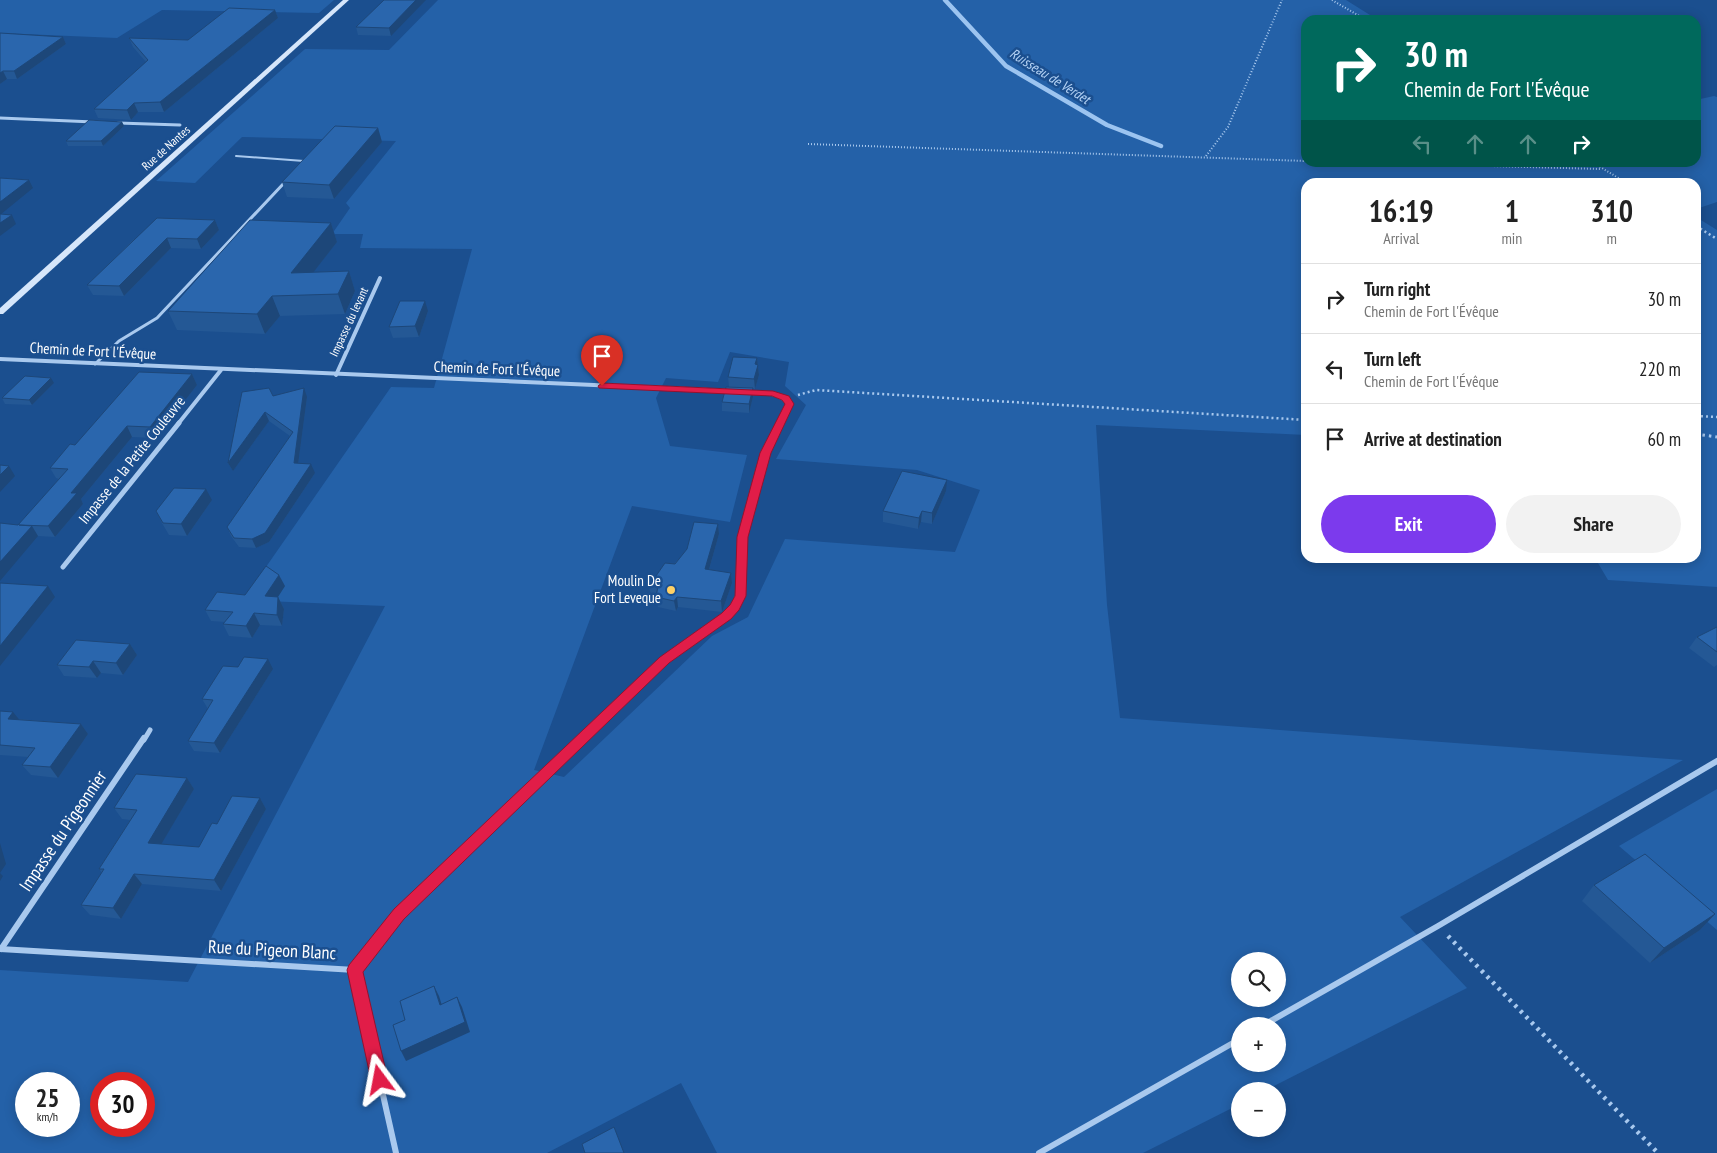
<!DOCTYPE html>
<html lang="en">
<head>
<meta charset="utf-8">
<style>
	body { margin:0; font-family:"PT Sans Narrow",sans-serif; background:#f2f2f2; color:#222; height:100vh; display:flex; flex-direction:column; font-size:19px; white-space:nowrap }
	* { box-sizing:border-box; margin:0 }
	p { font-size:16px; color:#767676 }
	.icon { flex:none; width:28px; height:28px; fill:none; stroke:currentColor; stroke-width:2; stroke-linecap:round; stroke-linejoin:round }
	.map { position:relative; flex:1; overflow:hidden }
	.drawer { position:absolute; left:1301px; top:178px; width:400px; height:385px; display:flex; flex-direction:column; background:#fff; border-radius:15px; box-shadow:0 2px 12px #0003 }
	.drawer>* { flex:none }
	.banner { position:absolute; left:1301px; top:15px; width:400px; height:152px; border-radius:15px; box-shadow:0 2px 12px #0003; background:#00695c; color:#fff; overflow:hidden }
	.fabs { position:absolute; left:1231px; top:952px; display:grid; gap:10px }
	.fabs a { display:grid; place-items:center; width:55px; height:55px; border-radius:50%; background:#fff; box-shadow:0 2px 12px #0003; font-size:25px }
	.speed { position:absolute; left:15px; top:1072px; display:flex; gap:10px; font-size:25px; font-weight:700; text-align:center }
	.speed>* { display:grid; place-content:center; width:65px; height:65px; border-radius:50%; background:#fff; box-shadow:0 2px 12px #0003; line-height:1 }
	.speed small { font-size:12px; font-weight:400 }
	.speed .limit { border:8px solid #d22; background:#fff; color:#111 }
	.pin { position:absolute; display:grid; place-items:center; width:42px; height:42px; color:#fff; margin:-51px -21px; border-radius:50% 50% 50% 0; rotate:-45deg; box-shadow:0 0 5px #0007 }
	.pin .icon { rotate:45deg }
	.me { position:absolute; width:55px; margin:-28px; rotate:347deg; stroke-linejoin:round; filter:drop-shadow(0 0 4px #0008) }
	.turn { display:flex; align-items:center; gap:18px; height:105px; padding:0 20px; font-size:22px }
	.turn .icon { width:65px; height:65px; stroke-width:2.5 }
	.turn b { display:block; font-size:35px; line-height:42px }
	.lanes { display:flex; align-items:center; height:48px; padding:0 20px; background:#0003; justify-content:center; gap:25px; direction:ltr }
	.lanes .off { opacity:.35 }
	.eta { display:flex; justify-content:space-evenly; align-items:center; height:85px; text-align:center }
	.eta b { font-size:30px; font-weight:800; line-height:35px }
	.button { display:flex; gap:10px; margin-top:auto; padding:10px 20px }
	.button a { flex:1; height:58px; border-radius:30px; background:#7c3aed; color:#fff; font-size:20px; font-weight:800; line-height:58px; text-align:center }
	.button a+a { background:#f2f2f2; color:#222 }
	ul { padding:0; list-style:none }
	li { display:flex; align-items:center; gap:15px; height:70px; padding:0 20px; border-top:1px solid #e0e0e0 }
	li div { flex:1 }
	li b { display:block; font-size:19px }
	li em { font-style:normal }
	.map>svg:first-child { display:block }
	.green { fill:#2461a8; fill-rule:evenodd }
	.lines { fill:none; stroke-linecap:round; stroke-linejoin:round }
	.stream { stroke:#9cc4f0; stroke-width:4.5 }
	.path-far3 { stroke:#a9c9ee; stroke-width:2; stroke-dasharray:1 2; stroke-linecap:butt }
	.path-far2 { stroke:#a9c9ee; stroke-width:2.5; stroke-dasharray:2 3; stroke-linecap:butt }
	.path-far1 { stroke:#a9c9ee; stroke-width:3; stroke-dasharray:2.5 4; stroke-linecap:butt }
	.path { stroke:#a9c9ee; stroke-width:4.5; stroke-dasharray:3 5; stroke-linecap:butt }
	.service-far1 { stroke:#a9c9ee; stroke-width:2 }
	.service { stroke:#a9c9ee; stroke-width:3 }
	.minor-far3 { stroke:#a9c9ee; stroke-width:3 }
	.minor-far2 { stroke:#a9c9ee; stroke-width:4 }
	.minor-far1 { stroke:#a9c9ee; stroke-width:5 }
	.minor { stroke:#a9c9ee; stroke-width:6 }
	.secondary { fill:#d6e6fa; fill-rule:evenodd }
	.wall { fill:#245895 }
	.shaded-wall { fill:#1d4779 }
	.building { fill:#2a66ad; stroke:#1d4779 }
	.route { fill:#e11d48; stroke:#92132f }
	.poi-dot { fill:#ffd166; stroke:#1b4f8f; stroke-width:2 }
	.labels { text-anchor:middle; stroke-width:5; stroke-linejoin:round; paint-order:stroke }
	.far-street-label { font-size:12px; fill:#fff; stroke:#1b4f8f }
	.far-water-label { font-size:14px; font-style:italic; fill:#b5d3f5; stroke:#1b4f8f }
	.street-label { font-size:15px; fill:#fff; stroke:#1b4f8f }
	.poi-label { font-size:15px; fill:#fff; stroke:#1b4f8f; text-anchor:end }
	.near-street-label { font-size:18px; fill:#fff; stroke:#1b4f8f }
</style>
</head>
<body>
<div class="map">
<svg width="1717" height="1153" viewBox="0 0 1717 1153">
	<rect width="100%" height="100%" fill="#1b4f8f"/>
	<!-- green -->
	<g class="green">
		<polygon points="0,0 334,0 319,13 162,10 117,38 0,33"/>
		<path d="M438 0H1346L1378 20H1306V162H1696V100L1714 96 1717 97V202L1696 209V182H1306V435L1096 425 1107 605 1120 718 1683 760 1400 917 1467 988 1264 1091H1240V1104L1143 1153H717L681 1083 547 1153H0V970L188 982 385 606 243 600 391 387 434 388 472 249 360 248 363 234H332L350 208 346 203 396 141 242 137 195 183 156 181 305 49 389 50ZM730 352 789 362 785 386 806 405 776 459 917 470 980 490 955 552 785 539 748 617 712 636 564 777 534 770 632 506 730 522 747 455 670 446 656 398 666 378 718 382ZM1240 961H1278V999H1240ZM1240 1026H1278V1064H1240ZM26 1084H69V1126H26ZM101 1084H144V1126H101Z"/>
		<polygon points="1696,217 1717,230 1717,587 1608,580 1595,558 1696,558"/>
		<polygon points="1717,789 1717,930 1619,846"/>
	</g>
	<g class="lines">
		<!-- stream -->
		<polyline class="stream" points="945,0 1006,66 1107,125 1161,146"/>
		<!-- path-far3 -->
		<g class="path-far3">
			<polyline points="1332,0 1366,20"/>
			<polyline points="808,144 1306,161"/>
			<polyline points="1206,156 1228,127 1282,0"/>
			<polyline points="1341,162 1601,169"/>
			<polyline points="1592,162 1625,182"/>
		</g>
		<!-- path-far2 -->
		<g class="path-far2">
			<polyline points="1696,226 1717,239"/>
			<polyline points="798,395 816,390 1306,420"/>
			<polyline points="1696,416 1717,417"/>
		</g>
		<!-- path-far1 -->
		<polyline class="path-far1" points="1696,434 1717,437"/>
		<!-- path -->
		<polyline class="path" points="1448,936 1658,1153"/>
		<!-- service-far1 -->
		<g class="service-far1">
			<polyline points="236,156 304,161"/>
			<polyline points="283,184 286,181"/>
		</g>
		<!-- service -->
		<polyline class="service" points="95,364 119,341 157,318 285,182"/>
		<!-- minor-far3 -->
		<g class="minor-far3">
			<polyline points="0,118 94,122"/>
			<polyline points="118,123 180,125"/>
		</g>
		<!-- minor-far2 -->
		<g class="minor-far2">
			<polyline points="0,359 731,391"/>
			<polyline points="336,375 380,278"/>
			<path d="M747 392C762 393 778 391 789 404L779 424"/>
			<polyline points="178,424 221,370"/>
		</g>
		<!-- minor-far1 -->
		<g class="minor-far1">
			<polyline points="63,567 179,423"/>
			<polyline points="144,740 150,730"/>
			<polyline points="581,740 664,660 726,616 734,606 741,586 743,533 762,462 780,423"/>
		</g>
		<!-- minor -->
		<g class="minor">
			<polyline points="0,949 355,970 396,1153"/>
			<polyline points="1,949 144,738"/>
			<polyline points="355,970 399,914 582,738"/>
			<polyline points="1262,1026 1438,926 1717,761"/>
			<polyline points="1039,1153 1240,1039"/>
		</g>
		<!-- secondary -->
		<polygon class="secondary" points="343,0 349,0 3,314 0,314 0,308"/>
	</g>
	<!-- wall -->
	<g class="wall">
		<polygon points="384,0 391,36 358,35 356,27"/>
		<polygon points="275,10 278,18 164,112 138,112 131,120 98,118 94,109 146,62 133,47 129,38 188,40"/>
		<polygon points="0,33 63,37 66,44 17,79 7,79 0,84"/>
		<polygon points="122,122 124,126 103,146 68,146 66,141"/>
		<polygon points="378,128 382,142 334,199 287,197 282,182"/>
		<polygon points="215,220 219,230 201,249 171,248 124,296 93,295 87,285 134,239"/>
		<polygon points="331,223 337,242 313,272 349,271 355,291 345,314 280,316 265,334 177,330 168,311"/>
		<polygon points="428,311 419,337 393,338 389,327"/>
		<polygon points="757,358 759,375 755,389 753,389 753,397 749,413 722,411 722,402 729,387 728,377"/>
		<polygon points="192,374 197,385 156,438 132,437 81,499 83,504 55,537 38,536 18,525 59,479 56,478 50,468 75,445"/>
		<polygon points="54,383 32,405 5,404 2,398"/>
		<polygon points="273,396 307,397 298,464 315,473 269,542 256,548 239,547 231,536 227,527 290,436 269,421 233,471 228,463"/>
		<polygon points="946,491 932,524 921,522 918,529 883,522 883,511"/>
		<polygon points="212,500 187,536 169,535 162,523 156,511"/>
		<polygon points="718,524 719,534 709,570 731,573 732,583 722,612 678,607 676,611 658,607 656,597 651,597 649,586"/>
		<polygon points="285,586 277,597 278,597 284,609 282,626 260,625 252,638 229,636 223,624 225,622 211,621 205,610 245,595"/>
		<polygon points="1717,627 1717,665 1714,667 1689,648 1697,637"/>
		<polygon points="130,644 137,655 123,675 101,673 97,678 64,676 57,665"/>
		<polygon points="273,669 220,753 194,751 188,741 208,709 202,699"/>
		<polygon points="0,711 19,719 81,724 88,734 58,778 31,775 22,765 28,757 0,755"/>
		<polygon points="187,778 194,789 161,844 199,847 217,824 260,798 266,809 221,891 142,884 121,919 90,915 81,905 102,873 99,869 130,820 122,819 114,808"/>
		<polygon points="1594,885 1715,914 1700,930 1650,963 1582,901"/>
	</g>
	<!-- shaded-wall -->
	<g class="shaded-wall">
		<polygon points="416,0 426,0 391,36 389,28"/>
		<polygon points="275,10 278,18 164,112 160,102"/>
		<polygon points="63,37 66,44 17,79 14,71"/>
		<polygon points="3,71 7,79 0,84 0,73"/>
		<polygon points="134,103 138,112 131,120 127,110"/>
		<polygon points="122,122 124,126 103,146 101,141"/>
		<polygon points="378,128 382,142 334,199 329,185"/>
		<polygon points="29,180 33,188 0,215 0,202"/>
		<polygon points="12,215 16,224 0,236 0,223"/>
		<polygon points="215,220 219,230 201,249 197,239"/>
		<polygon points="331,223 337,242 298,292 291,273"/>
		<polygon points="167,238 171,248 124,296 119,286"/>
		<polygon points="349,271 355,291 345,314 338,294"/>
		<polygon points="272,296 280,316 265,334 257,314"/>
		<polygon points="425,301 428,311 419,337 415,326"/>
		<polygon points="757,358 759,375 755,389 754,379 755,364"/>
		<polygon points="192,374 197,385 156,438 150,427"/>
		<polygon points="51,378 54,383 32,405 29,400"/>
		<polygon points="304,388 307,397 297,472 294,463"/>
		<polygon points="753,388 753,397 749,413 749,404"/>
		<polygon points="265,412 269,421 233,471 228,463"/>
		<polygon points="127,426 132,437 81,499 83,504 55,537 48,526 71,493"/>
		<polygon points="311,464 315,473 269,542 256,548 252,539"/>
		<polygon points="9,466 15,476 0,492 0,475"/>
		<polygon points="947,480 946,491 932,524 932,513"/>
		<polygon points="206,489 212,500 187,536 181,524"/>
		<polygon points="922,511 921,522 918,529 919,518"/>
		<polygon points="718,524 719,534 706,580 705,569"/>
		<polygon points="32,526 38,536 0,581 0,562"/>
		<polygon points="731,573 732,583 722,612 721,601"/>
		<polygon points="279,575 285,586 271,608 265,596"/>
		<polygon points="48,586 55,597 0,666 0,646"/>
		<polygon points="278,597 284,609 282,626 277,615"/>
		<polygon points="677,597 678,607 676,611 674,601"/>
		<polygon points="254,613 260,625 252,638 246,626"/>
		<polygon points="130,644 137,655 123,675 116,663"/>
		<polygon points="268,659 273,669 220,753 214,743"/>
		<polygon points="93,661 101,673 97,678 89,667"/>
		<polygon points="13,712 22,723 8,719"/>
		<polygon points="81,724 88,734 58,778 50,767"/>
		<polygon points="187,778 194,789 156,853 148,843"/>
		<polygon points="260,798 266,809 221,891 214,880"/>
		<polygon points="0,843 6,864 0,873 3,876 0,881"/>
		<polygon points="134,874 142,884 121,919 113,908"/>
		<polygon points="1715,914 1700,930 1650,963 1664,948"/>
		<polygon points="434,986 439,996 445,1015 440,1005"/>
		<polygon points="457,997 462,1007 470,1032 406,1061 401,1051"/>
	</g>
	<!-- building -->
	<g class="building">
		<polygon points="384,0 416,0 389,28 356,27"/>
		<polygon points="229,8 275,10 160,102 134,103 127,110 94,109 148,60 129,38 188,40"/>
		<polygon points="0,33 63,37 14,71 3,71 0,73"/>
		<polygon points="89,120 122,122 101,141 66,141"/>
		<polygon points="335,126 378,128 329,185 282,182"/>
		<polygon points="0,178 29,180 0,202"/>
		<polygon points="0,214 12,215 0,223"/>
		<polygon points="157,218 215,220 197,239 167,238 119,286 87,285"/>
		<polygon points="250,220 331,223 291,273 349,271 338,294 272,296 257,314 168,311"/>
		<polygon points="400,301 425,301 415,326 389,327"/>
		<polygon points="733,357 757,358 755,364 758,365 754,379 728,377"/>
		<polygon points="139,372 192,374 150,427 127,426 71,493 77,493 48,526 19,525 32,526 0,562 0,523 18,525 68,469 50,468 70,444 75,445"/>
		<polygon points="25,376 51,378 29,400 2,398"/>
		<polygon points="726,387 753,388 749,404 722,402"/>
		<polygon points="269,388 273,396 304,388 294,463 311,464 265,533 252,539 234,538 227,527 293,432 265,412 228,463 242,392"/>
		<polygon points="0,465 9,466 0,475"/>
		<polygon points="902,471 947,480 932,513 922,511 919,518 883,511"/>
		<polygon points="174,488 206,489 181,524 163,523 156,511"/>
		<polygon points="694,522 718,524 705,569 731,573 721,601 677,597 674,601 656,597 658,586 649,586 665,563 675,564 687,549"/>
		<polygon points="266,566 279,575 265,596 278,597 277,615 254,613 246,626 223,624 233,612 205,610 217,592 245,595"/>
		<polygon points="0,583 48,586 0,646"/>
		<polygon points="1717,627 1717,652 1697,637"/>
		<polygon points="76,640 130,644 116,663 93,661 89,667 57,665"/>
		<polygon points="244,657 268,659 214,743 188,741 213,700 202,699 223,666 238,667"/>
		<polygon points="0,711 13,712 8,719 81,724 50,767 22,765 35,748 0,745"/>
		<polygon points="136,774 187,778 148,843 199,847 212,823 217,824 232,796 260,798 214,880 134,874 113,908 81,905 104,869 99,869 137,810 114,808"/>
		<polygon points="1645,854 1715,914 1664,948 1594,885"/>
		<polygon points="434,986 440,1005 457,997 465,1022 401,1051 393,1025 405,1020 400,1001"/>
		<polygon points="614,1127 624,1153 585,1153 582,1144"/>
	</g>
	<!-- route -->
	<polygon class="route" points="602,383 773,391 789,396 794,404 771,453 748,537 746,596 739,610 731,619 669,663 404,919 363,972 388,1080 385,1086 380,1088 374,1086 371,1080 347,970 349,965 394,909 660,657 722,613 730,605 735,596 737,537 760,453 785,404 782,400 772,396 599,388 598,386"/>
	<!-- markers -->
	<circle class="poi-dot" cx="671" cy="590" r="5"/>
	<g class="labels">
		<!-- far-street labels -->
		<g class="far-street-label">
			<text transform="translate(166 148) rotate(-42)" y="4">Rue de Nantes</text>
			<text transform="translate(349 322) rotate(-65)" y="4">Impasse du levant</text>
		</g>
		<!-- far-water labels -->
		<g class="far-water-label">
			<text transform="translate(1050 76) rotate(32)" y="5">Ruisseau de Verdet</text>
		</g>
		<!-- street labels -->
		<g class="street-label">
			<text transform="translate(93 351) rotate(3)" y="5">Chemin de Fort l'Évêque</text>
			<text transform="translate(497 369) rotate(2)" y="5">Chemin de Fort l'Évêque</text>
			<text transform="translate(132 460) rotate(-51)" y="5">Impasse de la Petite Couleuvre</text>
		</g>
		<!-- poi labels -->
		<g class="poi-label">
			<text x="661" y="586">Moulin De<tspan x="661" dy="17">Fort Leveque</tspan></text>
		</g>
		<!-- near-street labels -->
		<g class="near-street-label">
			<text transform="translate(63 831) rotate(-56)" y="6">Impasse du Pigeonnier</text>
			<text transform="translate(272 950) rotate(3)" y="6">Rue du Pigeon Blanc</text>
		</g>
	</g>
</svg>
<div class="fabs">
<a><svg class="icon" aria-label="search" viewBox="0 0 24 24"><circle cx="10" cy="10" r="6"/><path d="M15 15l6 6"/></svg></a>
<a>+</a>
<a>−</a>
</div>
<div class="speed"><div>25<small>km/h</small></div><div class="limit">30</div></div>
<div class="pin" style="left:602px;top:386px;background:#d93025"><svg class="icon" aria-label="arrive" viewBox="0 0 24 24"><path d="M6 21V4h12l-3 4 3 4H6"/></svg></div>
<svg class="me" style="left:380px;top:1080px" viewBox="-20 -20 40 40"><path d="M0-17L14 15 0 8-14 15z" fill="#e11d48" stroke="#fff" stroke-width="4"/></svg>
<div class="banner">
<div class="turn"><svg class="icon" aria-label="right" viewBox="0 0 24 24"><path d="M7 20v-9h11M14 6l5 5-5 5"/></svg><div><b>30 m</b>Chemin de Fort l'Évêque</div></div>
<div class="lanes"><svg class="icon off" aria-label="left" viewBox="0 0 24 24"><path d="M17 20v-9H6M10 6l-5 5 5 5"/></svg><svg class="icon off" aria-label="ahead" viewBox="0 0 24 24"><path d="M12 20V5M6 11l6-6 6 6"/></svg><svg class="icon off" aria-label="ahead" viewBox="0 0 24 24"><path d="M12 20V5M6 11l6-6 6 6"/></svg><svg class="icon" aria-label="right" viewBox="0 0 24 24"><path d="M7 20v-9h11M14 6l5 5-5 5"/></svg></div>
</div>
<section class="drawer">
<div class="eta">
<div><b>16:19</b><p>Arrival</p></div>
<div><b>1</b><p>min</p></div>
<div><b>310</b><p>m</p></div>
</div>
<ul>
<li><svg class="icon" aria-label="right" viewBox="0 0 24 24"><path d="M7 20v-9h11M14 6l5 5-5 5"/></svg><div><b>Turn right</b><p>Chemin de Fort l'Évêque</p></div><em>30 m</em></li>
<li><svg class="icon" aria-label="left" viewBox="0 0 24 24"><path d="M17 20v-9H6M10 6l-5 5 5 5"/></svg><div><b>Turn left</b><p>Chemin de Fort l'Évêque</p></div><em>220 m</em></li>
<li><svg class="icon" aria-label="arrive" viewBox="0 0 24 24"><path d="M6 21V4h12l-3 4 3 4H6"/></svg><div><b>Arrive at destination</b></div><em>60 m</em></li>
</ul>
<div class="button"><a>Exit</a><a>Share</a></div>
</section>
</div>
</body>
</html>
